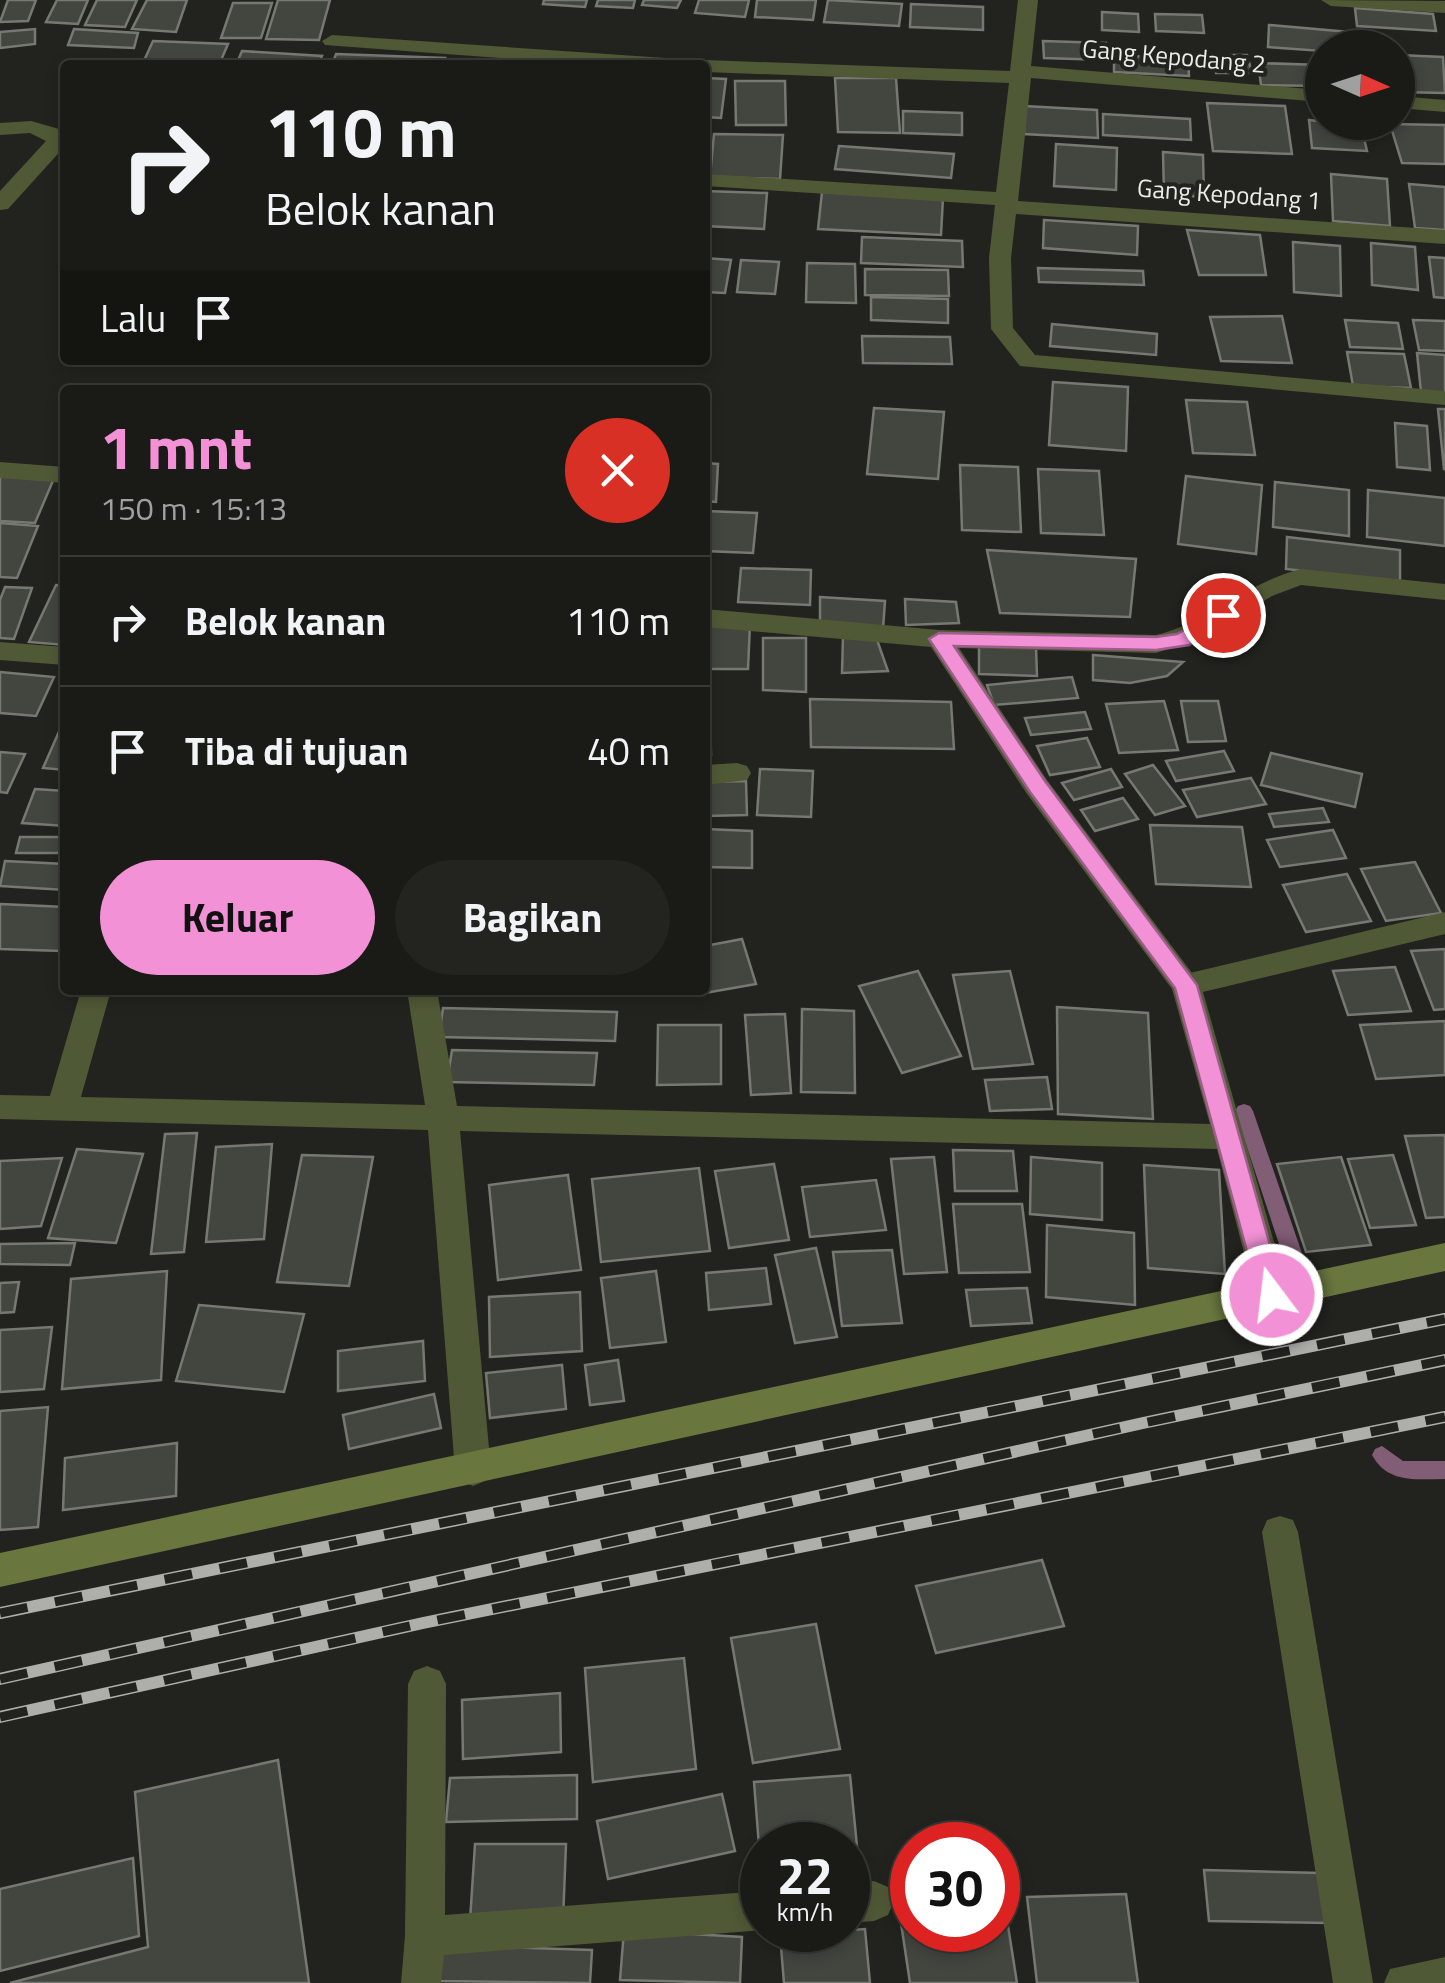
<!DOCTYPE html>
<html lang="id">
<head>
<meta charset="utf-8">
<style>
	body { margin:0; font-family:"Titillium Web",sans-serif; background:#23231f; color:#f1f3f6; height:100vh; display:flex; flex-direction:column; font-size:38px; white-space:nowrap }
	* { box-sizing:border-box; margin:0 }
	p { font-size:32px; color:#9fa1a1 }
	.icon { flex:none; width:55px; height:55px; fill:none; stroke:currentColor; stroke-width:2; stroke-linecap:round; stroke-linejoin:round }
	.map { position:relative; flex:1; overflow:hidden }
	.drawer { position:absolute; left:60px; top:385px; width:650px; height:610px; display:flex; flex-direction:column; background:#1a1a16; border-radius:10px; box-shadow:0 5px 15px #0003,0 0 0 2px #383835 }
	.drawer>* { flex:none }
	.top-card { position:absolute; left:60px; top:60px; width:650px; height:305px; border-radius:10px; box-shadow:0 5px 15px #0003,0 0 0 2px #383835; background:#1a1a16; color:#f1f3f6; overflow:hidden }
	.needle { width:65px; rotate:93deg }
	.buttons { position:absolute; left:1305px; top:30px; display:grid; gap:20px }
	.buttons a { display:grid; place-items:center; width:110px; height:110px; border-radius:50%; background:#1a1a16; box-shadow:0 5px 15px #0003,0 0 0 2px #383835; font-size:50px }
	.speed { position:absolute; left:740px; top:1822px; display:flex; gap:20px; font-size:50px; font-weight:700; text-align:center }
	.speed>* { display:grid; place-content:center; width:130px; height:130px; border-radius:50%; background:#1a1a16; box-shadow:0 5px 15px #0003,0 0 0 2px #383835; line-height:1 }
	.speed small { font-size:25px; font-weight:400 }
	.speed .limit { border:15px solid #d22; background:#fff; color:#111 }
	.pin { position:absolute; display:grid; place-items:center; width:85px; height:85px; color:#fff; margin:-42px; border:5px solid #fff; border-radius:50%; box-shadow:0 2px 10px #0007 }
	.me { position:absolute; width:110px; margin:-55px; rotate:345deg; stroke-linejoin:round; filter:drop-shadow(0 0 8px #0008) }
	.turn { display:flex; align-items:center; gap:35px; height:210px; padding:0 40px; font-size:45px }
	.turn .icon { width:130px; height:130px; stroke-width:2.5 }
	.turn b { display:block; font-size:70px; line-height:85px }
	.then { display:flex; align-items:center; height:95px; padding:0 40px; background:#0003; gap:20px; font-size:38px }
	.round { display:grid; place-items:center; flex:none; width:105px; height:105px; border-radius:52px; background:#23231f }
	.head { display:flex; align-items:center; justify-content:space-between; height:170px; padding:0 40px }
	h1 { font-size:60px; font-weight:700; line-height:75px; color:#f391d6 }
	.cta { display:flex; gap:20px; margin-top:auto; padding:20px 40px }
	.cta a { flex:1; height:115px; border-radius:60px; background:#f391d6; color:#111; font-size:40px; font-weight:700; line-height:115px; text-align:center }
	.cta a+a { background:#23231f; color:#f1f3f6 }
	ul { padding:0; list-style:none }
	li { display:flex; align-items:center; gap:30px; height:130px; padding:0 40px; border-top:2px solid #383835 }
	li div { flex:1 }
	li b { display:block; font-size:38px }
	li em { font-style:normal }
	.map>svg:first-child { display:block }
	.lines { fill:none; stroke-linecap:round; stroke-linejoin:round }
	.stream { fill:#825d76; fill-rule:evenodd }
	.building { fill:#43453f; stroke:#767871; stroke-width:2.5 }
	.lane { fill:#505936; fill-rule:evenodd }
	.street { fill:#505936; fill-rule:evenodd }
	.secondary { fill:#69773f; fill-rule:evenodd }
	.rail-casing { stroke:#aeafab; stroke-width:12 }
	.rail { stroke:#22231e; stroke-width:9; stroke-dasharray:28; stroke-linecap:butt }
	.route { fill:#f391d6; stroke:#9e5e8b; stroke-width:2.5 }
	.labels { text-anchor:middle; stroke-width:8; stroke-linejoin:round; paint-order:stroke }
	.far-street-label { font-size:25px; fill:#ebece8; stroke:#22231e }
</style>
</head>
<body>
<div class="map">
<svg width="1445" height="1983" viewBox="0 0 1445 1983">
	<rect width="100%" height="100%" fill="#22231e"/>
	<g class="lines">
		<!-- stream -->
		<g class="stream">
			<polygon points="1244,1104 1250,1106 1253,1111 1305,1262 1302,1268 1295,1270 1288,1268 1285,1262 1235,1111 1238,1106"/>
			<path d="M1382 1446 1403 1461H1445V1479C1416 1479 1388 1484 1372 1455L1375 1449Z"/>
		</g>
	</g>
	<!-- building -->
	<g class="building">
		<polygon points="8,0 36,0 28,21 0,22"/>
		<polygon points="57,0 88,0 78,24 46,22"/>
		<polygon points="97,0 137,0 125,27 85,25"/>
		<polygon points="147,0 187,0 176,32 132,29"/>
		<polygon points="278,0 330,0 319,40 266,39"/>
		<polygon points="544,0 587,0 585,7 543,4"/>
		<polygon points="598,0 635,0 633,8 596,6"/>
		<polygon points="644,0 681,0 677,8 642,5"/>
		<polygon points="699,0 749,0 745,17 695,13"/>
		<polygon points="757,0 816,0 813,20 755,17"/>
		<polygon points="828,0 902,4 899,26 824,22"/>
		<polygon points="233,3 272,3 261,38 221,38"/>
		<polygon points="911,4 983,7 983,30 910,27"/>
		<polygon points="1355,8 1433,14 1436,31 1357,26"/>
		<polygon points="1102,12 1138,14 1139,32 1102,30"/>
		<polygon points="1155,14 1202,15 1204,33 1156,31"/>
		<polygon points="1269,25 1383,35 1382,48 1322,48 1322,51 1268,47"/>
		<polygon points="35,29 35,44 0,48 0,32"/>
		<polygon points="74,29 138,33 134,48 68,45"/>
		<polygon points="153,41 228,44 219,65 142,65"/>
		<polygon points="1043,41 1106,43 1107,60 1044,58"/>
		<polygon points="242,51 322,56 318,65 236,65"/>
		<polygon points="336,54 445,58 443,65 332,65"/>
		<polygon points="1114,55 1188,59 1189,76 1114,72"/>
		<polygon points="1211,55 1247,55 1252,73 1216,73"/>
		<polygon points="1398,55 1443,57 1445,93 1398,92"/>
		<polygon points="1258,63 1322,65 1322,86 1261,85"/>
		<polygon points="705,78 726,79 721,118 705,117"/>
		<polygon points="835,78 896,78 900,133 838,132"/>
		<polygon points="735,81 785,81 786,125 736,125"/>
		<polygon points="1207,103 1285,106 1292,154 1213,151"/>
		<polygon points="1024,106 1097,110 1098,138 1024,134"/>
		<polygon points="903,111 962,113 962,135 903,133"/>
		<polygon points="1103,114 1190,119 1191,140 1103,135"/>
		<polygon points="1309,120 1361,126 1367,151 1312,148"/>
		<polygon points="1390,124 1445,125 1445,164 1402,163"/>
		<polygon points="714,134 783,135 780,179 710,177"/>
		<polygon points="1056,144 1117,148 1116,190 1054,186"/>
		<polygon points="839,146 954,154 951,178 835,169"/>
		<polygon points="1163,152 1203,155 1204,197 1164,195"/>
		<polygon points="1331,174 1387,179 1390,226 1333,221"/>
		<polygon points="1409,184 1445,187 1445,230 1415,228"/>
		<polygon points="705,191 767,193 764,229 705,226"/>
		<polygon points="822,192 943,198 941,235 818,229"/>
		<polygon points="1044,220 1138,226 1137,255 1043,248"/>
		<polygon points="1187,230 1260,235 1266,275 1199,275"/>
		<polygon points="862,237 962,241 963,267 861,263"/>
		<polygon points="1293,242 1340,246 1341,296 1294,292"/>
		<polygon points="1371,243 1415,247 1418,290 1372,285"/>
		<polygon points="1429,257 1445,258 1445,298 1434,297"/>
		<polygon points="705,258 731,260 725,293 705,292"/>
		<polygon points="741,260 779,262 775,294 737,292"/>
		<polygon points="807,263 855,264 856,303 806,302"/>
		<polygon points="1038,268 1143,271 1144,285 1039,282"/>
		<polygon points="865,269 948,270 949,296 865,295"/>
		<polygon points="871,297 948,299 948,323 871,320"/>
		<polygon points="1282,316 1292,363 1221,361 1210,317"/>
		<polygon points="1345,320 1398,323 1403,349 1350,347"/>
		<polygon points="1413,320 1445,321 1445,351 1419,350"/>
		<polygon points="1052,324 1157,334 1156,355 1050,346"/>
		<polygon points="862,336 950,337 952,364 863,363"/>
		<polygon points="1347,352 1404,354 1411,388 1353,386"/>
		<polygon points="1417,353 1445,355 1445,394 1421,392"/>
		<polygon points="1053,382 1128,387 1126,451 1049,445"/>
		<polygon points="1186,400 1247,402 1255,455 1193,453"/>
		<polygon points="874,408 944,412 938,479 867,474"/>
		<polygon points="1438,409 1445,409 1445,469 1444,469"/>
		<polygon points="1395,423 1427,426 1430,470 1397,467"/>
		<polygon points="705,463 718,464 716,502 705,501"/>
		<polygon points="960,465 1018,467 1021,532 962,530"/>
		<polygon points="1038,469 1099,471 1104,535 1041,533"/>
		<polygon points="0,473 55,476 35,523 0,521"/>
		<polygon points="1186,476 1262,485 1256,554 1178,544"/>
		<polygon points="1275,482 1349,490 1349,536 1273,527"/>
		<polygon points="1368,490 1445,498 1445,546 1367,537"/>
		<polygon points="705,511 757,513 753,553 705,551"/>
		<polygon points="0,523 38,526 17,578 0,577"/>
		<polygon points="1287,537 1400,550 1400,582 1286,569"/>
		<polygon points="987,550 1136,559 1130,617 1000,613"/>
		<polygon points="741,568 811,570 810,605 738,602"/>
		<polygon points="56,585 65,586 65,645 29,642"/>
		<polygon points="5,587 32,588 14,639 0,638 0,600"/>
		<polygon points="820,597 885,601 883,629 820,621"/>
		<polygon points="905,599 956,602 959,623 906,625"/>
		<polygon points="710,623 750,624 748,669 708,669"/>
		<polygon points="843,637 876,637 888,671 842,673"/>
		<polygon points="763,638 806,638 806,692 763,690"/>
		<polygon points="979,645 1036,647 1037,676 979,674"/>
		<polygon points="1093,655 1183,662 1167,676 1130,683 1093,680"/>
		<polygon points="0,672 54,677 36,716 0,713"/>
		<polygon points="1072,677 1078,698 994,705 987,685"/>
		<polygon points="810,699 951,702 954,749 811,747"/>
		<polygon points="1164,701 1178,750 1119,753 1106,704"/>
		<polygon points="1181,701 1218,701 1226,741 1188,742"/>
		<polygon points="705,712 710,712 711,755 705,755"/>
		<polygon points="1085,712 1091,729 1031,735 1025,718"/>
		<polygon points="65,718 65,770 43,768"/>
		<polygon points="1087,738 1100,767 1050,775 1037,746"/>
		<polygon points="1224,751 1234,771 1176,781 1166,761"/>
		<polygon points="0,752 25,754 7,793 0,792"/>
		<polygon points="1271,753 1362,774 1355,807 1261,785"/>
		<polygon points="1153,765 1185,806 1155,815 1125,774"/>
		<polygon points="760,769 813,771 811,817 757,815"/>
		<polygon points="1111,769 1122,787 1074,800 1062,783"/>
		<polygon points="1251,778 1266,804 1197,817 1183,790"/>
		<polygon points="746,781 747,815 705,816 705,782"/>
		<polygon points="35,789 65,791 65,826 22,823"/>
		<polygon points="1123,798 1138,819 1095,831 1081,810"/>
		<polygon points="1323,808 1329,822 1274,827 1269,814"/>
		<polygon points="1150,825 1242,827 1251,887 1156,884"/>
		<polygon points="705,829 752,831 752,868 705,867"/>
		<polygon points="1333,830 1346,858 1280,867 1267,840"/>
		<polygon points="20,837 65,837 65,853 16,853"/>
		<polygon points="5,861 65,864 65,890 0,886"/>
		<polygon points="1415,862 1441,913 1386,921 1361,869"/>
		<polygon points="1347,874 1371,921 1306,932 1283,885"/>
		<polygon points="0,904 65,907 61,951 0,949"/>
		<polygon points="742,939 756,984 699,994 698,990 705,990 705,946"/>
		<polygon points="1445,949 1445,1009 1434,1010 1411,951"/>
		<polygon points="1395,967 1411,1011 1348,1015 1333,971"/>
		<polygon points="918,971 961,1056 902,1073 859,986"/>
		<polygon points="1010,971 1033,1064 973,1069 953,975"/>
		<polygon points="1057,1007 1148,1013 1153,1119 1058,1114"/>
		<polygon points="443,1008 617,1012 615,1041 439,1037"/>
		<polygon points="802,1009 854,1011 855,1093 801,1092"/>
		<polygon points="785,1014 791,1093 751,1095 745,1015"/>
		<polygon points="1445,1021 1445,1075 1376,1079 1360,1025"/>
		<polygon points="658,1025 721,1025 721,1084 657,1085"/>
		<polygon points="452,1050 597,1053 594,1085 447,1082"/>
		<polygon points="1047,1077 1052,1109 990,1111 985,1080"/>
		<polygon points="197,1133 184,1252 151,1254 165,1134"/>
		<polygon points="1445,1135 1445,1217 1426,1218 1405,1136"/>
		<polygon points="272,1144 264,1239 206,1242 216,1147"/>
		<polygon points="77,1149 143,1154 116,1243 48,1238"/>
		<polygon points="953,1150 1013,1151 1017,1191 955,1191"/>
		<polygon points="302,1155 373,1157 349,1286 277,1282"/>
		<polygon points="1393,1155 1416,1225 1370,1228 1348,1159"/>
		<polygon points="934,1157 947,1272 904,1274 891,1159"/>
		<polygon points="1031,1157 1102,1163 1102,1220 1030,1214"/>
		<polygon points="1341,1157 1371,1245 1306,1252 1277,1164"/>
		<polygon points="62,1158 41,1226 0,1229 0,1161"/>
		<polygon points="774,1164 789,1240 729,1248 715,1171"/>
		<polygon points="1144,1165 1219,1170 1225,1274 1148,1268"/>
		<polygon points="699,1168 710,1251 601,1262 592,1179"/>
		<polygon points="568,1175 581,1270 498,1280 489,1185"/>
		<polygon points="876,1180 886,1230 810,1237 802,1187"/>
		<polygon points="953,1204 1022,1204 1030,1272 959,1273"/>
		<polygon points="1047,1225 1134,1233 1135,1305 1046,1297"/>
		<polygon points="75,1243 70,1265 0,1264 0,1244"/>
		<polygon points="816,1248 837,1337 795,1343 775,1255"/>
		<polygon points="892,1250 902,1323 842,1326 833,1252"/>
		<polygon points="766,1268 771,1304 709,1310 706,1273"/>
		<polygon points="167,1271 161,1380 62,1389 71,1279"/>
		<polygon points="656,1271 666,1342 610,1348 601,1278"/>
		<polygon points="19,1282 14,1312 0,1313 0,1283"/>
		<polygon points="1027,1288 1032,1323 971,1326 966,1290"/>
		<polygon points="580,1292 582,1351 490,1357 489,1297"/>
		<polygon points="199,1305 304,1314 284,1392 176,1381"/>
		<polygon points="52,1327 44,1389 0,1392 0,1330"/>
		<polygon points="423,1341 425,1381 338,1391 338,1351"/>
		<polygon points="618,1360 624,1401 590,1405 585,1365"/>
		<polygon points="562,1365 566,1409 490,1418 486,1373"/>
		<polygon points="434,1394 441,1428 349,1449 343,1415"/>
		<polygon points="48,1407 38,1527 0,1530 0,1411"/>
		<polygon points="177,1443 176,1496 63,1510 65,1458"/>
		<polygon points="1042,1560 1064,1626 936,1653 916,1586"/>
		<polygon points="816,1624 840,1749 753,1763 731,1638"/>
		<polygon points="684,1658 696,1769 593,1782 585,1668"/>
		<polygon points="560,1693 561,1752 463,1759 462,1700"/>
		<polygon points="278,1760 309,1983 10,1983 148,1947 135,1792"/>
		<polygon points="577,1775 577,1819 446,1822 450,1778"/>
		<polygon points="850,1775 860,1877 848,1878 848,1845 762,1845 762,1885 754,1782"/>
		<polygon points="722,1794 735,1851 608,1879 597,1821"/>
		<polygon points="475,1844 566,1844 563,1921 470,1921"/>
		<polygon points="133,1858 139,1936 0,1971 0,1889"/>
		<polygon points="1204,1870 1321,1873 1328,1923 1209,1921"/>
		<polygon points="1126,1894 1138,1983 1037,1983 1027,1897"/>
		<polygon points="998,1913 1006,1913 1017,1983 910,1983 901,1923 912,1922 912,1930 998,1930"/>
		<polygon points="865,1929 870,1983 784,1983 780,1935"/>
		<polygon points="624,1930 742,1937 740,1983 620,1980"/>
		<polygon points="443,1945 592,1950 590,1983 439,1981"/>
	</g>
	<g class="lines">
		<!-- lane -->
		<g class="lane">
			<polygon points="1445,912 1445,934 1186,996 1175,993 1171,985 1175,977 1186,974"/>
			<polygon points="1445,1957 1445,1983 1384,1983 1390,1969"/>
		</g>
		<!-- street -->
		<g class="street">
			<polygon points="1018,0 1038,0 1031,66 1322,90 1322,102 1031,78 1018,201 1445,230 1445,244 1016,214 1011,258 1013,328 1035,355 1445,391 1445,405 1020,366 991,329 989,258 995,205 705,186 705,174 996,192 1009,83 705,72 705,65 696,65 705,60 1010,71"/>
			<polygon points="1321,0 1445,1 1445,13 1331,6"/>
			<polygon points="332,35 680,59 690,65 593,65 325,45 322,41"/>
			<polygon points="1398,96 1445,100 1445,112 1398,108"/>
			<polygon points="31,121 59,129 65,146 8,209 0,210 0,191 46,141 30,133 0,135 0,123"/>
			<polygon points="0,462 65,467 65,483 0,478"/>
			<path d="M1301 569 1445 584V600L1301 585 1272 596 1203 638 1156 653 959 648 1047 780 1201 985 1289 1295 1284 1305 1272 1309 1260 1305 1255 1295 1217 1149 460 1131 491 1470 485 1481 473 1486 461 1481 455 1470 428 1130 0 1119V1095L50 1096 81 990H111L81 1097 425 1105 407 990H437L457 1106 1210 1124 1172 989 1027 794 931 647 705 627V609L939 630 1156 635C1208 623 1245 583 1301 569Z"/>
			<polygon points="0,642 65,647 65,665 0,660"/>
			<polygon points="737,763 747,766 751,773 747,780 705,785 705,765"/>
			<polygon points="1280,1516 1293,1520 1298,1532 1373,1983 1333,1983 1262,1532 1267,1520"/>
			<polygon points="427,1666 440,1671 446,1684 445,1915 762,1891 764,1930 444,1955 441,1983 401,1983 405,1936 408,1684 414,1671"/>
			<polygon points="874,1881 888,1887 894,1901 888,1915 874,1921 848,1923 848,1883"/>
		</g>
		<!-- secondary -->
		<polygon class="secondary" points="1445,1243 1445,1271 0,1587 0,1553"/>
		<defs>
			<g id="rail">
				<polyline points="0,1613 1445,1319"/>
				<polyline points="0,1679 1143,1423 1445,1360"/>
				<polyline points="0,1717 423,1623 1445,1417"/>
			</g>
		</defs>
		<!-- rail casing -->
		<use href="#rail" class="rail-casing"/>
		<!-- rail -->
		<use href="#rail" class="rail"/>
	</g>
	<!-- route -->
	<polygon class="route" points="1223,608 1233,615 1230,619 1189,645 1156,650 954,646 1045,781 1197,985 1284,1295 1281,1303 1272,1306 1263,1303 1259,1295 1175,988 1030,792 929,639 939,633 1156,637 1177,634"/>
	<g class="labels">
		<!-- far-street labels -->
		<g class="far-street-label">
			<text transform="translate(1174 56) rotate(5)" y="9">Gang Kepodang 2</text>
			<text transform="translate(1229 194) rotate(4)" y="9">Gang Kepodang 1</text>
		</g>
	</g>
</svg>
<div class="buttons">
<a><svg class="needle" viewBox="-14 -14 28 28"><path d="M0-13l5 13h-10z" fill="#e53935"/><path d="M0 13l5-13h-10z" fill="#9fa1a1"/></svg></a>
</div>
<div class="speed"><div>22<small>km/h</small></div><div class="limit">30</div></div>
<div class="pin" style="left:1223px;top:615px;background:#d93025"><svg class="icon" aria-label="arrive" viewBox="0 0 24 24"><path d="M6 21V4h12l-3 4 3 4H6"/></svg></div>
<svg class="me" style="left:1272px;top:1295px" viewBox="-20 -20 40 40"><circle r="17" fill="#f391d6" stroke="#fff" stroke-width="3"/><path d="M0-11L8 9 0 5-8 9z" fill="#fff"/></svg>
<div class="top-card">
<div class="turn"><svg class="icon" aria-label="right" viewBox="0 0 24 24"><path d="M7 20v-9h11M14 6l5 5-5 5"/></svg><div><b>110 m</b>Belok kanan</div></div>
<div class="then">Lalu<svg class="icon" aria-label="arrive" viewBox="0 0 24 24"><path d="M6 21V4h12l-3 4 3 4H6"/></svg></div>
</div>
<section class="drawer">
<div class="head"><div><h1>1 mnt</h1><p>150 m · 15:13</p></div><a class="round" style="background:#d93025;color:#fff"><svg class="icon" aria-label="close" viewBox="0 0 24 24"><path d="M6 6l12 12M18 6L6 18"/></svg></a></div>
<ul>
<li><svg class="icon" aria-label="right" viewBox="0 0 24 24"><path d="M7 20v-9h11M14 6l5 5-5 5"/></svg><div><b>Belok kanan</b></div><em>110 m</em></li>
<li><svg class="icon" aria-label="arrive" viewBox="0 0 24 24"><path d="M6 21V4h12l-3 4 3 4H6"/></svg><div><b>Tiba di tujuan</b></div><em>40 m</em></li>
</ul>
<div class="cta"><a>Keluar</a><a>Bagikan</a></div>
</section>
</div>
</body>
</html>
